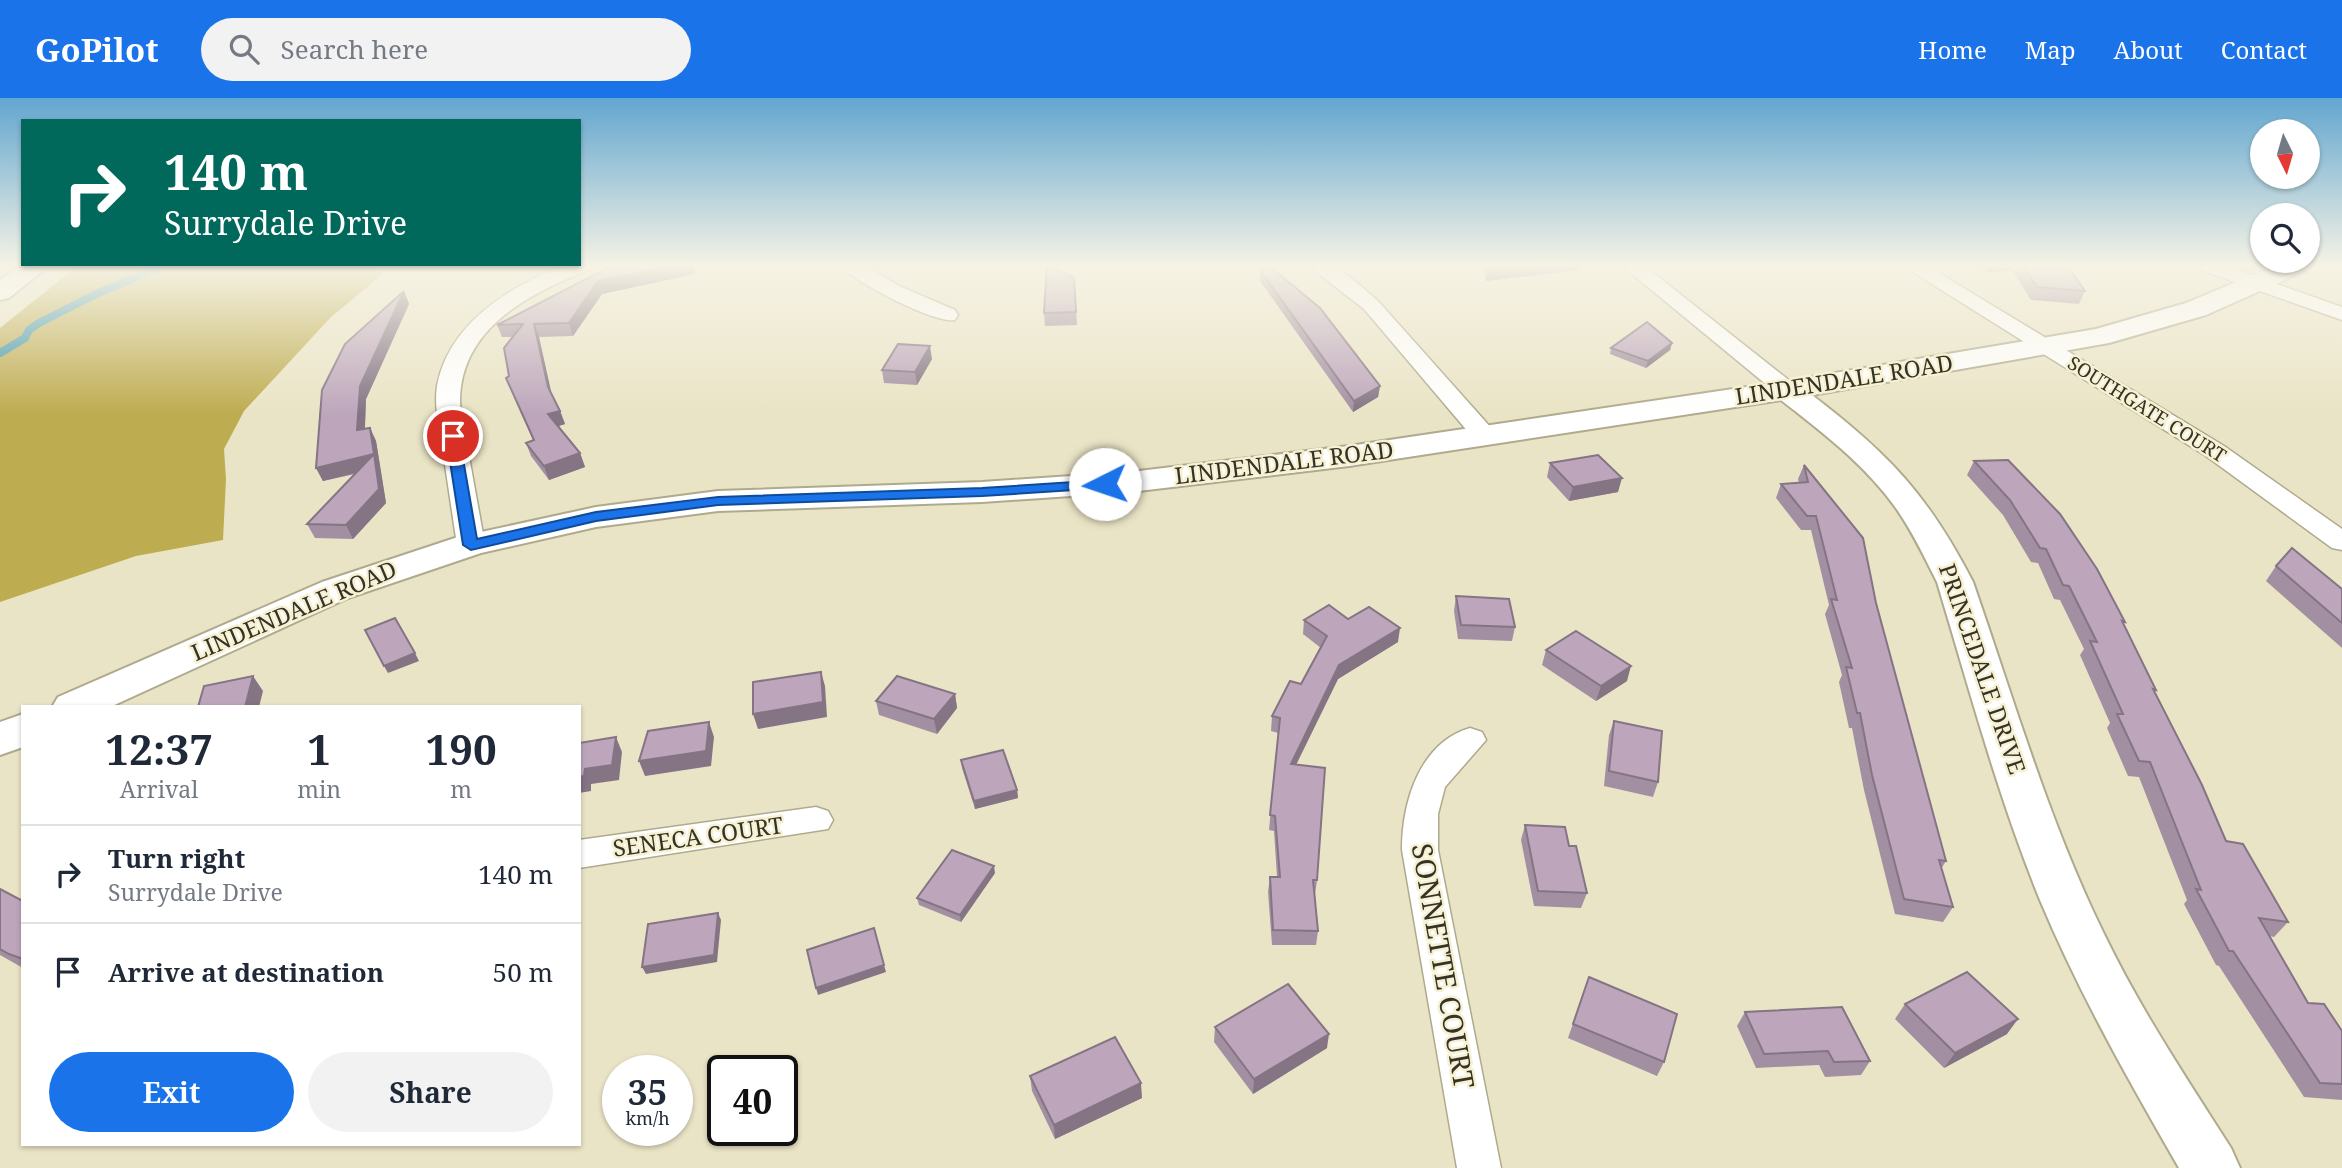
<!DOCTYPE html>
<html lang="en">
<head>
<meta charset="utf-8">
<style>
	body { margin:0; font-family:"Noto Serif",serif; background:#f2f2f3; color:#1f2937; height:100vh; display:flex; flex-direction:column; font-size:26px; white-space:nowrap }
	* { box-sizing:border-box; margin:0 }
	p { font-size:23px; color:#747a83 }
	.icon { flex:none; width:38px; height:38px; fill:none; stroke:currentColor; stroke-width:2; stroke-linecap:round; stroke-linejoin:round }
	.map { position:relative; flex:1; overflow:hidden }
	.panel { position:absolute; left:21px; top:607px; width:560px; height:441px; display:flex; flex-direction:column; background:#fff; border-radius:0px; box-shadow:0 2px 5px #0004 }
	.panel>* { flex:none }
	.guide { position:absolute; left:21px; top:21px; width:560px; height:147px; border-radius:0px; box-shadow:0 2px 5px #0004; background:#00695c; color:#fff; overflow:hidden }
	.needle { width:46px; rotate:175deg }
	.fabs { position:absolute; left:2250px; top:21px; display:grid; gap:14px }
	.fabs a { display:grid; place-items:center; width:70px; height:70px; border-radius:50%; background:#fff; box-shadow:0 2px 5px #0004; font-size:35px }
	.speed { position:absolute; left:602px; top:957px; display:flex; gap:14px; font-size:35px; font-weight:700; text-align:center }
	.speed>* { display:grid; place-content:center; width:91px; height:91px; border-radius:50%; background:#fff; box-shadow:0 2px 5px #0004; line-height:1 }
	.speed small { font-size:18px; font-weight:400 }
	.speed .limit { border:4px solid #111; border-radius:10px; background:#fff; color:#111 }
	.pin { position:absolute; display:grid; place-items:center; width:60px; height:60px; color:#fff; margin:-30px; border:4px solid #fff; border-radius:50%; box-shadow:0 2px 7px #0007 }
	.me { position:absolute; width:77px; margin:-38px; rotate:266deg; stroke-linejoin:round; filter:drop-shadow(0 0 5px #0008) }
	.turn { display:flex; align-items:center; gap:24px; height:147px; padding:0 28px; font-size:32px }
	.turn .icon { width:91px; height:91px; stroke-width:2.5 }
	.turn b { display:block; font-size:49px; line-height:60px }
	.eta { display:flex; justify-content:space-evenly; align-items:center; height:119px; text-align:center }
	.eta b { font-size:42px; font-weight:700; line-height:49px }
	.cta { display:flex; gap:14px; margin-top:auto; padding:14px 28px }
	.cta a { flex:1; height:80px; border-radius:42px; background:#1a73e8; color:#fff; font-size:28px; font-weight:700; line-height:80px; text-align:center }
	.cta a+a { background:#f2f2f3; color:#1f2937 }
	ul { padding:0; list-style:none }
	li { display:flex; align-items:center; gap:21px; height:98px; padding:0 28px; border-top:2px solid #e0e1e3 }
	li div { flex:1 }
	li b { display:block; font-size:26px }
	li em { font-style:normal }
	header { display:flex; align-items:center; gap:42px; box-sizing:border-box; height:98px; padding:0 35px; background:#1a73e8; color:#fff }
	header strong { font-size:33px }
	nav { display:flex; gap:38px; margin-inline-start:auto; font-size:24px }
	.search { width:490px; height:63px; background:#f2f2f3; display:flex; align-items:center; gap:18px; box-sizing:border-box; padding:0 24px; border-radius:38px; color:#747a83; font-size:26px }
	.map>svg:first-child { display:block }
	.forest { fill:#beac51 }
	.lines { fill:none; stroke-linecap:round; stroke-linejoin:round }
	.stream { stroke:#3991ab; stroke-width:8 }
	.street-casing { stroke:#afaa8d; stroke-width:3 }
	.secondary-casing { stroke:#afaa8d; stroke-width:4 }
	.street { fill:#fff; fill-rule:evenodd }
	.secondary { fill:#fff; fill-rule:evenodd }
	.wall { fill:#a38fa2 }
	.shaded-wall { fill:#847484 }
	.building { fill:#bda6bc; stroke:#847484; stroke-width:2 }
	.route { fill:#1a73e8; stroke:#114b97; stroke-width:2 }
	.labels { text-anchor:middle; stroke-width:5; stroke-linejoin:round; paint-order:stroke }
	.far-street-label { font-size:19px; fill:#353327; stroke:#f7f1d3 }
	.street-label { font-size:23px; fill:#353327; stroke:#f7f1d3 }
	.near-street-label { font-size:28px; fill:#353327; stroke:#f7f1d3 }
</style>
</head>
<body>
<header>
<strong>GoPilot</strong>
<div class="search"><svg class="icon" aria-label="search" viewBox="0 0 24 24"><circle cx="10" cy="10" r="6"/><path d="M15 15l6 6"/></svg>Search here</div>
<nav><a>Home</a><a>Map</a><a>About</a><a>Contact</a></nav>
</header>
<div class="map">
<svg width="2342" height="1070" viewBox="0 0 2342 1070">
	<rect width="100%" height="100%" fill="#eae4c6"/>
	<!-- forest -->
	<polygon class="forest" points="80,166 365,166 383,176 331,219 244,313 224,351 226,381 223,442 136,458 0,504 0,230"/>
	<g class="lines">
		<!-- stream -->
		<polyline class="stream" points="0,255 25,240 29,232 39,225 94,197 166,166"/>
		<defs>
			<g id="street">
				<path d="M567 166H596L593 170C538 192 470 223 461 289 458 308 463 328 467 347 473 380 479 414 485 447L481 453 471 455 461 453 457 447C452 414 447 380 442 347 439 328 434 308 437 288 449 224 511 188 567 166Z"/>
				<path d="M839 166H863L899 188 955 212 958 217 955 222C935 226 852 183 839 166Z"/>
				<polygon points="1306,166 1330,166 1350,179 1378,203 1493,332 1496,337 1493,342 1484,344 1475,342 1364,211"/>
				<polygon points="1620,166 1642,166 1795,287 1799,292 1795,297 1779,297"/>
				<polygon points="1900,166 1924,166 2224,348 2342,431 2342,452 2332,450 2206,358"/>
				<polygon points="2192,166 2220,166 2342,209 2342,222 2195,170"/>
				<path d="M1470 630 1482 634 1486 642 1445 689 1438 716V752L1501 1070H1457L1402 752C1402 705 1419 645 1470 630Z"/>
				<polygon points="816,709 828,713 833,722 828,731 579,770 579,742"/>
			</g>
			<g id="secondary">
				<polygon points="22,166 51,166 9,200 0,202 0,182"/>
				<path d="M2279 166H2313L2309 171 2206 217 2109 245 1812 297C1889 356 1928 397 1973 484 2014 602 2049 724 2104 836 2140 911 2187 981 2231 1050L2240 1070H2179C2129 983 2079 895 2040 802 1998 699 1969 590 1937 484 1925 460 1913 435 1898 413 1867 368 1823 335 1781 302L1349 368 1130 394 982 404 718 413 596 429 481 455 348 500 110 609H52L58 599 322 484 458 439 596 409 718 393 982 384 1130 374 1349 348 1787 283 2096 231 2186 205Z"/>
				<polygon points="23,616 23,649 0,657 0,624"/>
			</g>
		</defs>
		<!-- street casing -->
		<use href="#street" class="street-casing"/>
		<!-- secondary casing -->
		<use href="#secondary" class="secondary-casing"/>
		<!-- street -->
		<use href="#street" class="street"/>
		<!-- secondary -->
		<use href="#secondary" class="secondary"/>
	</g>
	<!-- wall -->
	<g class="wall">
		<polygon points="615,166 693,166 695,176 602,196 573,238 539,239 551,296 560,313 565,326 558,328 580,355 585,369 549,382 531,358 526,345 533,342 506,280 509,278 513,239 502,239 497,227"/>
		<polygon points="1483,166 1580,166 1578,172 1486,183"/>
		<polygon points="1972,166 2066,166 2085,193 2079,206 2031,202 2012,172 1988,175"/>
		<polygon points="1260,172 1380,288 1378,299 1353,314 1260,183"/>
		<polygon points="1074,180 1077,227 1045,228 1044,215"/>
		<polygon points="404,193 409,206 366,301 365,331 370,330 376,343 386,405 353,441 315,440 307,426 355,376 323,383 316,370"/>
		<polygon points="1672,245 1670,252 1646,270 1610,256 1611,250"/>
		<polygon points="932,261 917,287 884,285 882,272"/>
		<polygon points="1974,363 2125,524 2123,526 2156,592 2154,594 2226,743 2288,824 2274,839 2269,838 2308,905 2342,933 2342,1002 2304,999 2219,868 2216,867 2184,806 2187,802 2139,679 2128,678 2107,630 2110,625 2080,557 2084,551 2060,502 2054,501 2038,465 2031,464 2003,417 1967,377"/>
		<polygon points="1550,365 1618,394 1569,403 1547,379"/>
		<polygon points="1804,367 1876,505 1946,763 1941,771 1953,809 1943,824 1895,816 1864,692 1852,630 1849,630 1839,584 1842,577 1825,516 1829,507 1811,432 1801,432 1776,400 1781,386 1799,385 1798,381"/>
		<polygon points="2276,468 2342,491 2342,550 2266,483"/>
		<polygon points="1456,498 1515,529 1512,543 1458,541 1454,513"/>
		<polygon points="1348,521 1398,544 1338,581 1296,667 1317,782 1315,797 1318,833 1316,847 1272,847 1268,794 1270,779 1277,779 1274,733 1269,732 1278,635 1271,633 1272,618 1301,586 1321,550 1303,536 1304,522"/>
		<polygon points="1546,552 1627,583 1596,603 1542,567"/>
		<polygon points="955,596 957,610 937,636 879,617 876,603"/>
		<polygon points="1614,623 1658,684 1653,699 1604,688 1609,637"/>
		<polygon points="961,662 1017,692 1018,700 975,711 962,670"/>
		<polygon points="1525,727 1569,748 1587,795 1581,810 1534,808 1521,742"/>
		<polygon points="995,775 961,824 919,807 917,800"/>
		<polygon points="0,791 23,803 23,870 0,857"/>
		<polygon points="1589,879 1664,964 1657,978 1568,940"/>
		<polygon points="1905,906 2007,936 1944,970 1895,921"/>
		<polygon points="1745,914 1870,963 1861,977 1825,979 1819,967 1756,970 1737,928"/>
		<polygon points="1215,929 1327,950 1253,996 1214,944"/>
		<polygon points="1030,978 1142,1000 1055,1041 1032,993"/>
	</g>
	<!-- shaded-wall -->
	<g class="shaded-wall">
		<polygon points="684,166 693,166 695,176 602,196 573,238 569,225 598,183"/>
		<polygon points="1528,166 1580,166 1578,172 1486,183 1488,170"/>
		<polygon points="1992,166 2015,166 2012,172 1988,175"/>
		<polygon points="404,193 409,206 366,301 364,346 357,332 360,288"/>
		<polygon points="534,226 539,239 553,302 548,289"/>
		<polygon points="1672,245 1670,252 1646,270 1648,263"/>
		<polygon points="930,248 932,261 917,287 915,274"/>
		<polygon points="1380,288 1378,299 1353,314 1354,303"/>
		<polygon points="560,313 565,326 553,330 548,316"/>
		<polygon points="370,330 376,343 386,405 353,441 346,427 376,370 323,383 316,370"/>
		<polygon points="580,355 585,369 549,382 544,368"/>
		<polygon points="1622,380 1618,394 1569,403 1573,389"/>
		<polygon points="1400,530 1398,544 1338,581 1289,681 1291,666 1339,567"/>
		<polygon points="415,555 419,563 388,575 384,568"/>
		<polygon points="1631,568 1627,583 1596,603 1601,588"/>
		<polygon points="821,574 825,588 827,619 758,631 753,616"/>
		<polygon points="253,578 263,593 259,609 245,609"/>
		<polygon points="955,596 957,610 937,636 934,621"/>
		<polygon points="709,624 714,639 711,668 645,678 639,663"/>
		<polygon points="616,639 622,654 619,682 591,686 591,693 579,695 579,679 585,671"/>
		<polygon points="1017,692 1018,700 975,711 974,703"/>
		<polygon points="994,768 995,775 961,824 960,817"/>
		<polygon points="718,815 721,822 717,864 646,876 642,869"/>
		<polygon points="884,867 886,874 818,897 816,890"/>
		<polygon points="2018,921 2007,936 1944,970 1955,955"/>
		<polygon points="1329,936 1327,950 1253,996 1254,981"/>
		<polygon points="1141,985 1142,1000 1055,1041 1054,1027"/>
	</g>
	<!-- building -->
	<g class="building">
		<polygon points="615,166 684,166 598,183 569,225 534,226 548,289 560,313 548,316 580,355 544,368 526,345 534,342 506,280 509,278 504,250 523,226 497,227"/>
		<polygon points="1047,166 1074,180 1076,214 1044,215"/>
		<polygon points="1267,166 1320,210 1380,288 1354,303 1260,172"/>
		<polygon points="1487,166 1528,166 1488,170"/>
		<polygon points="2022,166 2066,166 2085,193 2037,189"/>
		<polygon points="404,193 360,288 357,332 370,330 374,356 316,370 322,292 345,246"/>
		<polygon points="1647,224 1672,245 1648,263 1611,250"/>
		<polygon points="898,246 930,248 915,274 882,272"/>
		<polygon points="374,356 379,391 346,427 307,426"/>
		<polygon points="1598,357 1622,380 1573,389 1550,365"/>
		<polygon points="2008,362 2060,416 2097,471 2125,524 2122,523 2156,592 2153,591 2202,687 2226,743 2243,746 2288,824 2259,820 2308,905 2324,906 2342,933 2342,986 2320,985 2233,853 2229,853 2196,791 2201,792 2150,664 2139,663 2117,616 2123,616 2090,543 2097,544 2069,488 2063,487 2046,451 2040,450 2010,402 1974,363"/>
		<polygon points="1804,367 1863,440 1876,505 1946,763 1939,762 1953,809 1904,801 1872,677 1860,615 1857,615 1846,569 1852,570 1831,501 1837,502 1816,418 1807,418 1781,386 1808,384"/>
		<polygon points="2292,450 2342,491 2342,525 2276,468"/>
		<polygon points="1456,498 1509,501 1515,529 1461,527"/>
		<polygon points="1329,507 1348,521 1369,509 1400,530 1339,567 1291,666 1325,670 1317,782 1313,782 1318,833 1273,832 1270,779 1280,779 1275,718 1270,717 1280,620 1272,618 1290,583 1301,586 1327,538 1304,522"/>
		<polygon points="395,520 415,555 384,568 365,532"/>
		<polygon points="1576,533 1631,568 1601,588 1546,552"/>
		<polygon points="821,574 823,604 753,616 753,584"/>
		<polygon points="253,578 245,609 198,609 204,588"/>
		<polygon points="897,578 955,596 934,621 876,603"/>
		<polygon points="1614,623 1662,633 1658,684 1609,673"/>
		<polygon points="709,624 706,653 639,663 648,633"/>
		<polygon points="616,639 612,667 585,671 584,678 579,679 579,645"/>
		<polygon points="1003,652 1017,692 974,703 961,662"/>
		<polygon points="1525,727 1565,729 1569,748 1576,748 1587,795 1538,793"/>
		<polygon points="952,752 994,768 960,817 917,800"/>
		<polygon points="0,791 23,803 23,861 9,856 0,851"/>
		<polygon points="718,815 714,857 642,869 648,826"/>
		<polygon points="874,830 884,867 816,890 807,852"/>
		<polygon points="1967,874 2018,921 1955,955 1905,906"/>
		<polygon points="1589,879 1677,916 1664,964 1573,926"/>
		<polygon points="1288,886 1329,936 1254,981 1215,929"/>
		<polygon points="1842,909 1870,963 1834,964 1828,953 1764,956 1745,914"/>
		<polygon points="1115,939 1141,985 1054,1027 1030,978"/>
	</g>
	<!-- sky -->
	<linearGradient id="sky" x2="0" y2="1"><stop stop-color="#62a6d0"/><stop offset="0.53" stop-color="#f6f3e5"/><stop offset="1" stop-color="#f6f3e5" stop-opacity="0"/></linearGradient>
	<rect width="2342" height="316" fill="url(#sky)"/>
	<!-- route -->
	<polygon class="route" points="453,335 459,338 477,441 596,414 718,399 982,390 1105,382 1112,386 1105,390 982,398 718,407 596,423 471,452 463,447 446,338"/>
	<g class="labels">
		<!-- far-street labels -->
		<g class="far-street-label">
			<text transform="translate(2147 311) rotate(32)" y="7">SOUTHGATE COURT</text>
		</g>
		<!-- street labels -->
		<g class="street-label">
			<text transform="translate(1844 282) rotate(-9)" y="8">LINDENDALE ROAD</text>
			<text transform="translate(1284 365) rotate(-7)" y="8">LINDENDALE ROAD</text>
			<text transform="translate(294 513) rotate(-23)" y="8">LINDENDALE ROAD</text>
			<text transform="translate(1982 571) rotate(71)" y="8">PRINCEDALE DRIVE</text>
			<text transform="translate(698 739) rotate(-8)" y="8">SENECA COURT</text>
		</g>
		<!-- near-street labels -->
		<g class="near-street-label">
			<text transform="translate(1443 868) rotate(80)" y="10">SONNETTE COURT</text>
		</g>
	</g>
</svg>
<div class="fabs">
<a><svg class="needle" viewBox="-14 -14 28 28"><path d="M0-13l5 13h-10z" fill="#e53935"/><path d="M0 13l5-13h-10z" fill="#747a83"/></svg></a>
<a><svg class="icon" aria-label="search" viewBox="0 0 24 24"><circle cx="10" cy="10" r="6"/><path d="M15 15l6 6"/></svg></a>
</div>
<div class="speed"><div>35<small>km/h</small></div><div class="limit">40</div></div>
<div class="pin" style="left:453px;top:338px;background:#d93025"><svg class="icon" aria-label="arrive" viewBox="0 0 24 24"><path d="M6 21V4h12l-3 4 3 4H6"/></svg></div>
<svg class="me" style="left:1105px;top:386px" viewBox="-20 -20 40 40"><circle r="19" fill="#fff"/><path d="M0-13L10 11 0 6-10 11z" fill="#1a73e8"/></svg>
<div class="guide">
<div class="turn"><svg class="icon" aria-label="right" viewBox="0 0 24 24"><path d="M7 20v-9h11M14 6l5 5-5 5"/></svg><div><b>140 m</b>Surrydale Drive</div></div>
</div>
<section class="panel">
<div class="eta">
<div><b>12:37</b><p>Arrival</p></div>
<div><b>1</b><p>min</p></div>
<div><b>190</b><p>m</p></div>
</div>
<ul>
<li><svg class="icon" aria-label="right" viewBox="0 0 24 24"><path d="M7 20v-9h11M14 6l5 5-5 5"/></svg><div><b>Turn right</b><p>Surrydale Drive</p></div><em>140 m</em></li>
<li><svg class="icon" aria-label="arrive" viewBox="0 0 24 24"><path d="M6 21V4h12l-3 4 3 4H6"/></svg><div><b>Arrive at destination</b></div><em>50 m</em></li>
</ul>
<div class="cta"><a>Exit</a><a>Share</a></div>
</section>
</div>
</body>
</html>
